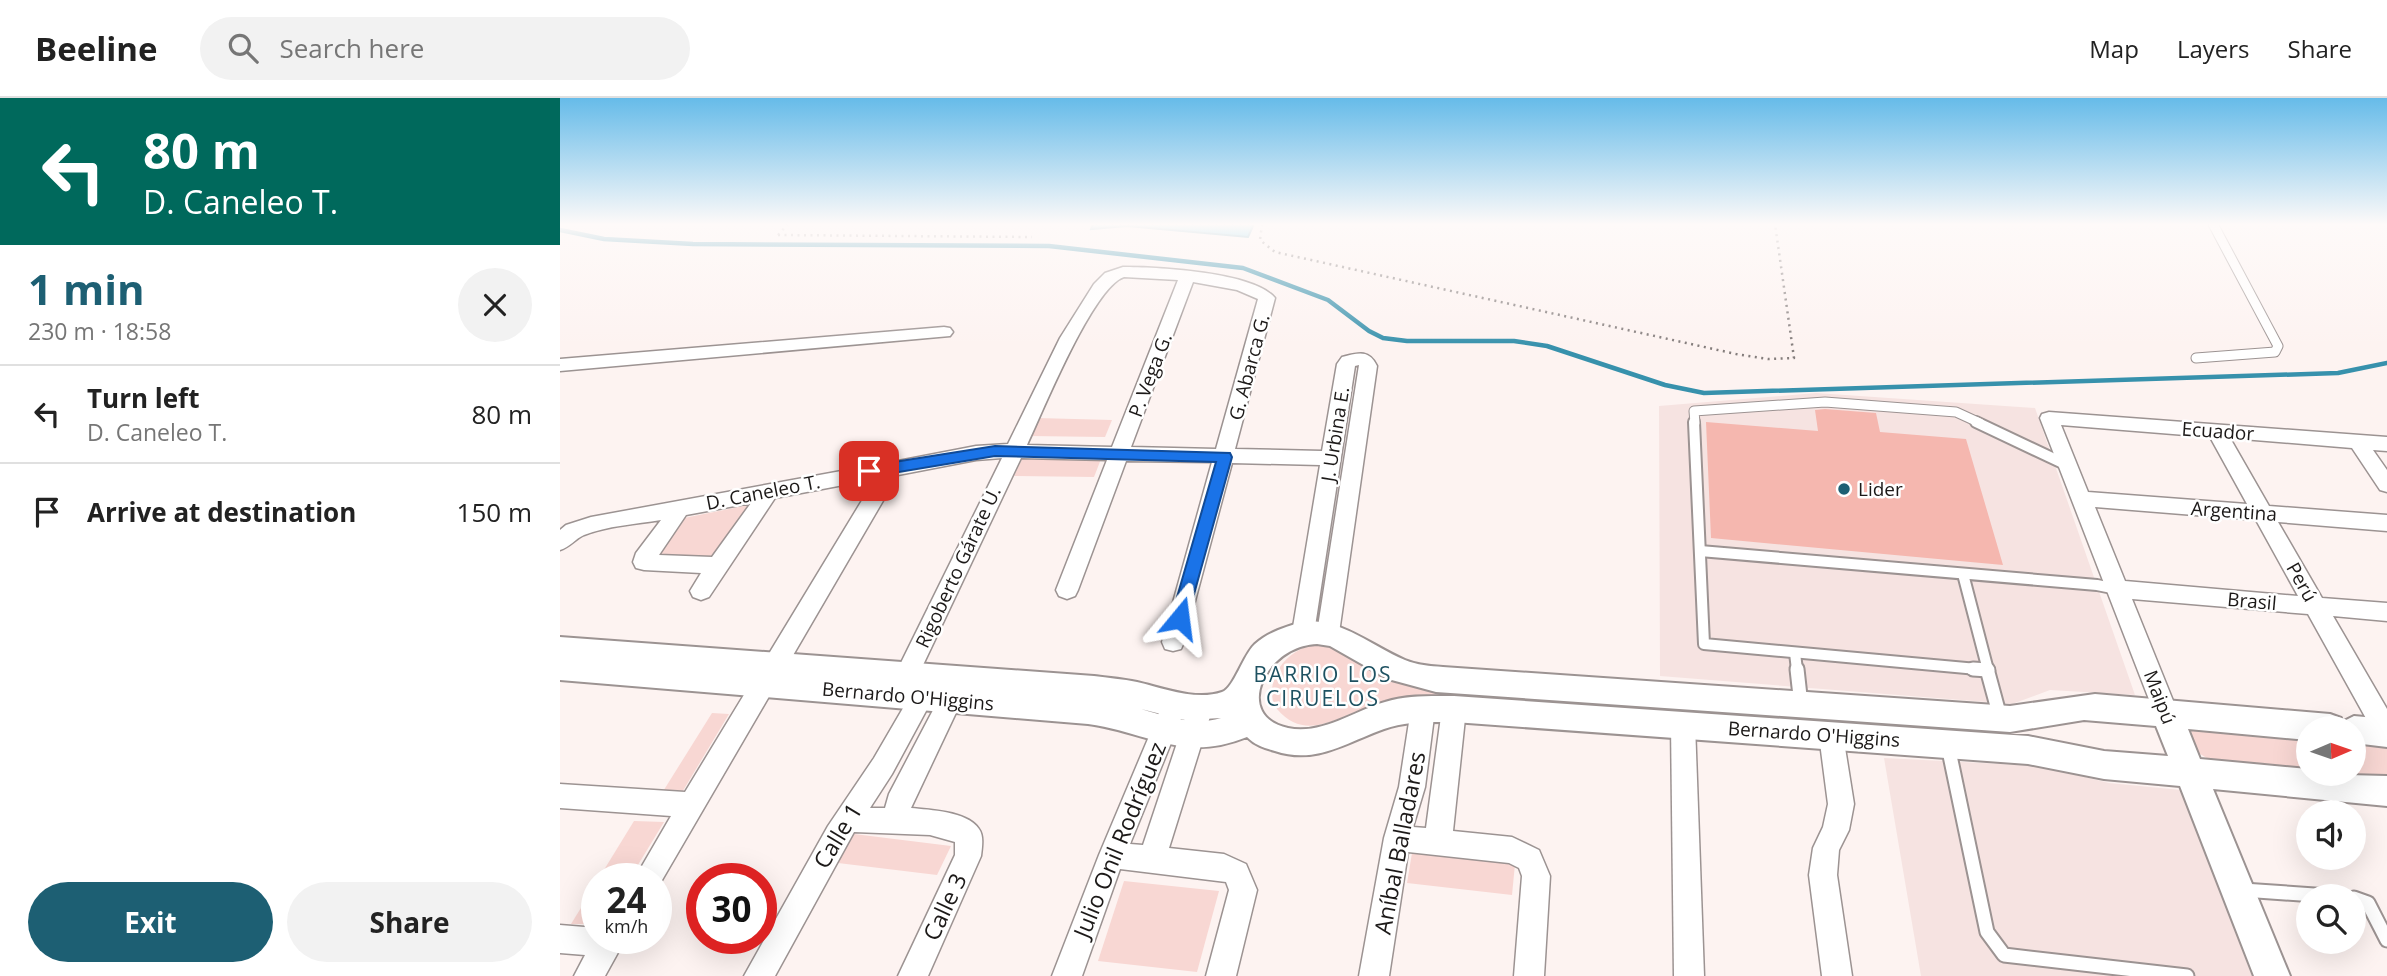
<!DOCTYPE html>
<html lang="en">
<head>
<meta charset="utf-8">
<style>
	body { margin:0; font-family:"Open Sans",sans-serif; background:#f2f2f2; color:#222; height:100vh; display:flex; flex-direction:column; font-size:26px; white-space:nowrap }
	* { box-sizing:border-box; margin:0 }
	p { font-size:23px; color:#767676 }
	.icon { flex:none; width:38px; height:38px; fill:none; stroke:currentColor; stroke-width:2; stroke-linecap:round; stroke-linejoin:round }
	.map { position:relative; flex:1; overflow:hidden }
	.drawer { display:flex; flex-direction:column; background:#fff; width:560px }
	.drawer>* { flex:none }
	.guide { background:#00695c; color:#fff; overflow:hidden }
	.needle { width:46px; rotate:88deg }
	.buttons { position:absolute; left:1736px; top:618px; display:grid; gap:14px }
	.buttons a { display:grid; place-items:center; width:70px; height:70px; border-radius:50%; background:#fff; box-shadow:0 7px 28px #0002; font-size:35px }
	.speed { position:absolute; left:21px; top:765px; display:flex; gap:14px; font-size:35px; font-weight:700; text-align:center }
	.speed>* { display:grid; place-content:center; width:91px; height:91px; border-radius:50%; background:#fff; box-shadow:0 7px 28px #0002; line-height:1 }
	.speed small { font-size:18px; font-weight:400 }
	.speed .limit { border:10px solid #d22; background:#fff; color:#111 }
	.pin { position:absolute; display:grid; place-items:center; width:60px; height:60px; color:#fff; margin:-30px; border-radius:14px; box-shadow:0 4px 10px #0006 }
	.me { position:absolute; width:77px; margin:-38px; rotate:16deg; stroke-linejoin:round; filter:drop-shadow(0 0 5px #0008) }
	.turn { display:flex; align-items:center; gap:24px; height:147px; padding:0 28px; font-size:32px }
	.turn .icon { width:91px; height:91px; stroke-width:2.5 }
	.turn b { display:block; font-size:49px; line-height:60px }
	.round { display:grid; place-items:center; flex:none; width:74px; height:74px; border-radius:37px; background:#f2f2f2 }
	.overview { display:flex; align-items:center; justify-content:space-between; height:119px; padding:0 28px }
	h1 { font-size:42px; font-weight:700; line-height:52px; color:#1d5f73 }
	.button { display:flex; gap:14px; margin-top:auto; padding:14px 28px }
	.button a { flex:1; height:80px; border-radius:42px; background:#1d5f73; color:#fff; font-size:28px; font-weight:700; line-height:80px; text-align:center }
	.button a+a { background:#f2f2f2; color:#222 }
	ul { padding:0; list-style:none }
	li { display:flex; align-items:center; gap:21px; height:98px; padding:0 28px; border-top:2px solid #e0e0e0 }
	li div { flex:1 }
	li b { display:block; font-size:26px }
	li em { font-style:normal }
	header { display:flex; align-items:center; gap:42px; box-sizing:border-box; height:98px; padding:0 35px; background:#fff; border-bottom:2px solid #e0e0e0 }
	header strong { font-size:33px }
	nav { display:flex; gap:38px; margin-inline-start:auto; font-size:24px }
	.search { width:490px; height:63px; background:#f2f2f2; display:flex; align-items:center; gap:18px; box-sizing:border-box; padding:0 24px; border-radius:38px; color:#767676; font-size:26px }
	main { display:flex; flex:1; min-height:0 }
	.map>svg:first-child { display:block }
	.built { fill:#f6e3e1 }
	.green { fill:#f8d7d3 }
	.water { fill:#43c5eb; stroke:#3791ac; stroke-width:2 }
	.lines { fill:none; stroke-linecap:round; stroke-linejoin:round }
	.stream { stroke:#3791ac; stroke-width:4.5 }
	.building { fill:#f5b7af }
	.service-far2-casing { stroke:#9c9392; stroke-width:11 }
	.service-far1-casing { stroke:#9c9392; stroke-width:14 }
	.service-casing { stroke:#9c9392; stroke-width:17 }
	.minor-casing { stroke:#9c9392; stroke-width:3 }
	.tertiary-casing { stroke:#9c9392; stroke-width:4 }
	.path { stroke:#847d7c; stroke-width:2.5; stroke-dasharray:2 4.5; stroke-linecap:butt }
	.service-far2 { stroke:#fff; stroke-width:9 }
	.service-far1 { stroke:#fff; stroke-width:10 }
	.service { stroke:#fff; stroke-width:13 }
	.minor { fill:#fff; fill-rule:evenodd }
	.tertiary { fill:#fff; fill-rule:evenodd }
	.route { fill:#1a73e8; stroke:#114b97; stroke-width:2 }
	.poi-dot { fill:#1d5f73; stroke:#fff; stroke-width:2.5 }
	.labels { text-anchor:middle; stroke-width:5; stroke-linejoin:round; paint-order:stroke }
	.street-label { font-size:19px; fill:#1c1918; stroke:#fff }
	.poi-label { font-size:19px; fill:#1c1918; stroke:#fff; text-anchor:start }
	.neighbourhood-label { font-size:21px; letter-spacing:2px; fill:#1e5161; stroke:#fff }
	.near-street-label { font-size:23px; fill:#1c1918; stroke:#fff }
</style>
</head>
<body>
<header>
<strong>Beeline</strong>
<div class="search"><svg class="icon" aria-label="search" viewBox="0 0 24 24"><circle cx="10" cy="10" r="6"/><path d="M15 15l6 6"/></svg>Search here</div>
<nav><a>Map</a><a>Layers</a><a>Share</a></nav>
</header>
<main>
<section class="drawer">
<div class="guide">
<div class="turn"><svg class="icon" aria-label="left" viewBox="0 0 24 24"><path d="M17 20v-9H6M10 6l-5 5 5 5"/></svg><div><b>80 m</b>D. Caneleo T.</div></div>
</div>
<div class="overview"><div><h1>1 min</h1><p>230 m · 18:58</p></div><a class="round"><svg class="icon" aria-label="close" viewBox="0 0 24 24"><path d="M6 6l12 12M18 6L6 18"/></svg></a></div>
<ul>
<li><svg class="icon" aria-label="left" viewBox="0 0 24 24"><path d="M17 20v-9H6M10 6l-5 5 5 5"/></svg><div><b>Turn left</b><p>D. Caneleo T.</p></div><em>80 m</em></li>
<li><svg class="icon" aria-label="arrive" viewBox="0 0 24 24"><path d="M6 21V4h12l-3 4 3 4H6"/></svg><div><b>Arrive at destination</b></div><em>150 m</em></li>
</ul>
<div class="button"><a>Exit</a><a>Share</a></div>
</section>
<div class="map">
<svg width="1827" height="878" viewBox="0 0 1827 878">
	<rect width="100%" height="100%" fill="#fdf3f1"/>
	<!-- built -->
	<g class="built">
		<polygon points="1256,295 1475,310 1575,597 1490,592 1452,606 1100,578 1099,308"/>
		<polygon points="1324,660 1481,668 1549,685 1621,692 1692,878 1361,878"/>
	</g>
	<!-- green -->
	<g class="green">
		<polygon points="477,320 552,322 545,339 469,338"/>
		<polygon points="463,359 541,361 534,379 454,378"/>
		<polygon points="189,407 152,462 93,461 124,420"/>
		<path d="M752 546 776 549 821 574 857 589 1185 616V623L874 599C862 600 848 598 836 601 826 604 815 606 805 610 775 621 744 643 717 611 710 602 711 586 716 576 724 559 736 553 752 546Z"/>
		<polygon points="152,615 169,616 121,696 102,695"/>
		<polygon points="1643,629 1748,638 1748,676 1794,676 1794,642 1827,645 1827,683 1658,667 1637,654 1631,633"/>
		<polygon points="74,723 104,724 70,780 39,780"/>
		<polygon points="294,736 391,748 377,777 278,765"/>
		<polygon points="852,755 955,766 952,797 847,785"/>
		<polygon points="564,783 659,793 637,874 538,863"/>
		<polygon points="37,784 37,826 11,826"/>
	</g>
	<!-- water -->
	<polygon class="water" points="533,126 694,126 688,139 567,128 531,131"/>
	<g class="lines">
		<!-- stream -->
		<polyline class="stream" points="0,132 44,141 133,146 489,148 683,170 768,202 809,233 823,240 847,243 954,243 987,248 1105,287 1144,295 1778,275 1827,265"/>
	</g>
	<!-- building -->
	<polygon class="building" points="1265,311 1316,315 1320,334 1406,341 1443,467 1151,440 1146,324 1258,333 1255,312"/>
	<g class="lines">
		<defs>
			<g id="service-far2">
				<polyline points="1636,260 1715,254 1718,248 1653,126"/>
				<polyline points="1135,325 1134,313 1265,304 1396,314 1420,325"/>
			</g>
			<g id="service-far1">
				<polyline points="1134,324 1144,546 1428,572"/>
				<polyline points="1416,324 1507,367"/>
				<polyline points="1140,453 1537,487 1557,491"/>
				<polyline points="1403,476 1428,572"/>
				<polyline points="1235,555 1237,572"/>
			</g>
			<g id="service">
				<polyline points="1237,571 1241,607"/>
				<polyline points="1413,571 1428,572"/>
				<polyline points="1427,571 1440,619"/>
				<polyline points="1388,648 1427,834 1444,857 1627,878"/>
				<polyline points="1683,792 1769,798"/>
				<polyline points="1794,800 1808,805 1827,842"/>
			</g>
			<g id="minor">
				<path d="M563 169C597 169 694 174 715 200L675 351 762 353 777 266 782 259C798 255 809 251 817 268L779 535 776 542 768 544 760 542 757 535 799 267 795 268 754 535 751 542 743 544 735 542 732 535 760 367 672 365 624 544 621 551 613 553 605 551 602 544 652 364 566 363 518 492 515 498 507 501 499 498 496 492 547 362 461 360 354 586 346 589 338 586 334 579 442 360 416 362 338 377 98 789 96 780H75L111 718 0 710V686L125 694 315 381 215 400 149 499 141 502 133 499 130 493 141 475 84 472 76 470 73 464 76 455 101 422C76 426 47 428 24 437 15 441 10 449 0 452V432L6 427 31 419 325 365 333 361 338 363 416 348 448 346 500 240 534 186 545 175ZM564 179 618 182 552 349 467 347C483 313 533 189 564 179ZM633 184 677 192 698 201 656 351 571 349ZM191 405 152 459 99 457 126 417Z"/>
				<polygon points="384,229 390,230 393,234 390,238 0,273 0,261"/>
				<path d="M1489 314 1827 339V353L1813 352 1827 372V394L1820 392 1792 350 1670 340 1709 408 1827 417V433L1718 424 1762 500 1827 505V523L1773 518 1827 611V645L1818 642 1748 516 1572 501 1618 615 1615 622 1606 626 1597 622 1480 320 1482 316ZM1501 327 1650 339 1687 406 1528 394ZM1535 409 1696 422 1738 498 1565 483Z"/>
				<path d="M361 590 369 593 373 600 332 676 310 710H325L329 696 382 595 390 592 398 595 402 602 351 710C370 712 407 713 419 731 424 738 422 749 421 758L368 878H338L395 757V744L370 737 294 734 215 878H184L268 728 314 660 353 593Z"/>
				<polygon points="641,599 650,602 653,609 609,750 664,756 686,766 697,792 676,878 646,878 669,792 666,784 560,771 522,878 492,878 539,757 601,610 610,607 619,610 622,618 570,746 583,747 629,609 632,602"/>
				<polygon points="863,601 872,604 875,611 865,689 853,729 866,730 882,611 885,604 894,601 903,604 906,611 893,733 952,739 979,752 990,778 984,878 954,878 962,778 959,770 949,765 848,754 829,878 799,878 824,740 839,689 851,611 854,604"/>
				<polygon points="1123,615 1132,618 1135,626 1144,878 1114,878 1111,626 1114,618"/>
				<polygon points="1271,626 1280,629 1283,637 1294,706 1289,732 1279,752 1277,777 1292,878 1262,878 1249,777 1253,750 1263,729 1268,706 1259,637 1262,629"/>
				<polygon points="0,827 37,830 37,840 66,840 45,878 14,878 25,857 0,855"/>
			</g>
			<path id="tertiary" d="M744 523C784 522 810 547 845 562 857 567 870 568 883 569L1450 608 1535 596 1770 616 1781 620 1782 624 1794 618 1827 621V649L1794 645V630H1748V642L1628 631 1640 661 1748 671V676L1827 678V708L1653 691 1730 878H1694L1620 688 1544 681 1468 666 894 624C871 624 846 623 824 631 787 644 756 667 715 653 704 650 695 647 687 639 623 665 591 635 528 626L0 582V539L534 578C548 580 563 581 577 584 603 590 636 603 662 594 674 590 683 557 695 546 709 533 727 529 744 523ZM757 546 770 548 828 581 876 594 1450 634 1524 622 1596 628 1608 658 1544 653 1468 638 894 598C871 598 847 597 825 604 794 613 762 637 728 630 672 618 705 548 757 546ZM581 611 625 622 661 620C633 628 608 619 581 611Z"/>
		</defs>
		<!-- service-far2 casing -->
		<use href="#service-far2" class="service-far2-casing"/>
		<!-- service-far1 casing -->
		<use href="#service-far1" class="service-far1-casing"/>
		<!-- service casing -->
		<use href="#service" class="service-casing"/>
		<!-- minor casing -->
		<use href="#minor" class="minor-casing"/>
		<!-- tertiary casing -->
		<use href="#tertiary" class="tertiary-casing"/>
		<!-- path -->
		<g class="path">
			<polyline points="702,126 700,142 715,154 1176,256 1208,261 1234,260 1215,126"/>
			<polyline points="218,137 472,139"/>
			<polyline points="218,137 228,126"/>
		</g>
		<!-- service-far2 -->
		<use href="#service-far2" class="service-far2"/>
		<!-- service-far1 -->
		<use href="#service-far1" class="service-far1"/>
		<!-- service -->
		<use href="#service" class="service"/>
		<!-- minor -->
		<use href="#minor" class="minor"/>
		<!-- tertiary -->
		<use href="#tertiary" class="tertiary"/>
	</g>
	<!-- sky -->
	<linearGradient id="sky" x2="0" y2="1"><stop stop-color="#66bbe9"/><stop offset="0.51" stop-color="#fefaf9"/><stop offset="1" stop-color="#fefaf9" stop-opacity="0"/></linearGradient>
	<rect width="1827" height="248" fill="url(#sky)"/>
	<!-- route -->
	<polygon class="route" points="435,348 670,355 672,359 626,525 614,525 611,520 656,364 435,358 309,379 301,373 309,368"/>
	<!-- markers -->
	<circle class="poi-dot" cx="1284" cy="391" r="7"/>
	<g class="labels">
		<!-- street labels -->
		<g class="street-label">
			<text transform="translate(689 269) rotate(-75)" y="7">G. Abarca G.</text>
			<text transform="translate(590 277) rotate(-69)" y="7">P. Vega G.</text>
			<text transform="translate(1658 333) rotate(4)" y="7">Ecuador</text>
			<text transform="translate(775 336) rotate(-81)" y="7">J. Urbina E.</text>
			<text transform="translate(203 394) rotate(-11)" y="7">D. Caneleo T.</text>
			<text transform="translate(1674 413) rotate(4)" y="7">Argentina</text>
			<text transform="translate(398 469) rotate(-65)" y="7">Rigoberto Gárate U.</text>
			<text transform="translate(1742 484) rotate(61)" y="7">Perú</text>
			<text transform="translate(1692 503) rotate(5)" y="7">Brasil</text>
			<text transform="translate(348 598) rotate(5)" y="7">Bernardo O'Higgins</text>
			<text transform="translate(1600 599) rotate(69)" y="7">Maipú</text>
			<text transform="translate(1254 636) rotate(4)" y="7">Bernardo O'Higgins</text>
		</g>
		<!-- poi labels -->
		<g class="poi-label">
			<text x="1298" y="398">Lider</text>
		</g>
		<!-- neighbourhood labels -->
		<g class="neighbourhood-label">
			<text x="763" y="584">BARRIO LOS<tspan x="763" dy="24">CIRUELOS</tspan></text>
		</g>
		<!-- near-street labels -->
		<g class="near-street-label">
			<text transform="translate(278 738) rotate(-59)" y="8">Calle 1</text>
			<text transform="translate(560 742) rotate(-68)" y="8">Julio Onil Rodríguez</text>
			<text transform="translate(840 745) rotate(-79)" y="8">Aníbal Balladares</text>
			<text transform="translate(385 809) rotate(-65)" y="8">Calle 3</text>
		</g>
	</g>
</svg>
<div class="buttons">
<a><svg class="needle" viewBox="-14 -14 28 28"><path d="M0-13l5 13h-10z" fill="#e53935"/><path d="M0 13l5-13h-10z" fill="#767676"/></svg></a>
<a><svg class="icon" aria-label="sound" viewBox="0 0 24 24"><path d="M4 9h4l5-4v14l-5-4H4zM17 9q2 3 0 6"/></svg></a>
<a><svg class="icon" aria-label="search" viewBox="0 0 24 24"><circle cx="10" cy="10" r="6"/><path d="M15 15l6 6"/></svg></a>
</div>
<div class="speed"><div>24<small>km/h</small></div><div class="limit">30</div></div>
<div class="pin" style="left:309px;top:373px;background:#d93025"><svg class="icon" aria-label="arrive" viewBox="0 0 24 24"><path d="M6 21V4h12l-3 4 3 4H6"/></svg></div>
<svg class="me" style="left:620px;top:520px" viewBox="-20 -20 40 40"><path d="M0-17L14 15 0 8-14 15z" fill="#1a73e8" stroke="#fff" stroke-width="4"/></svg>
</div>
</main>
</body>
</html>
